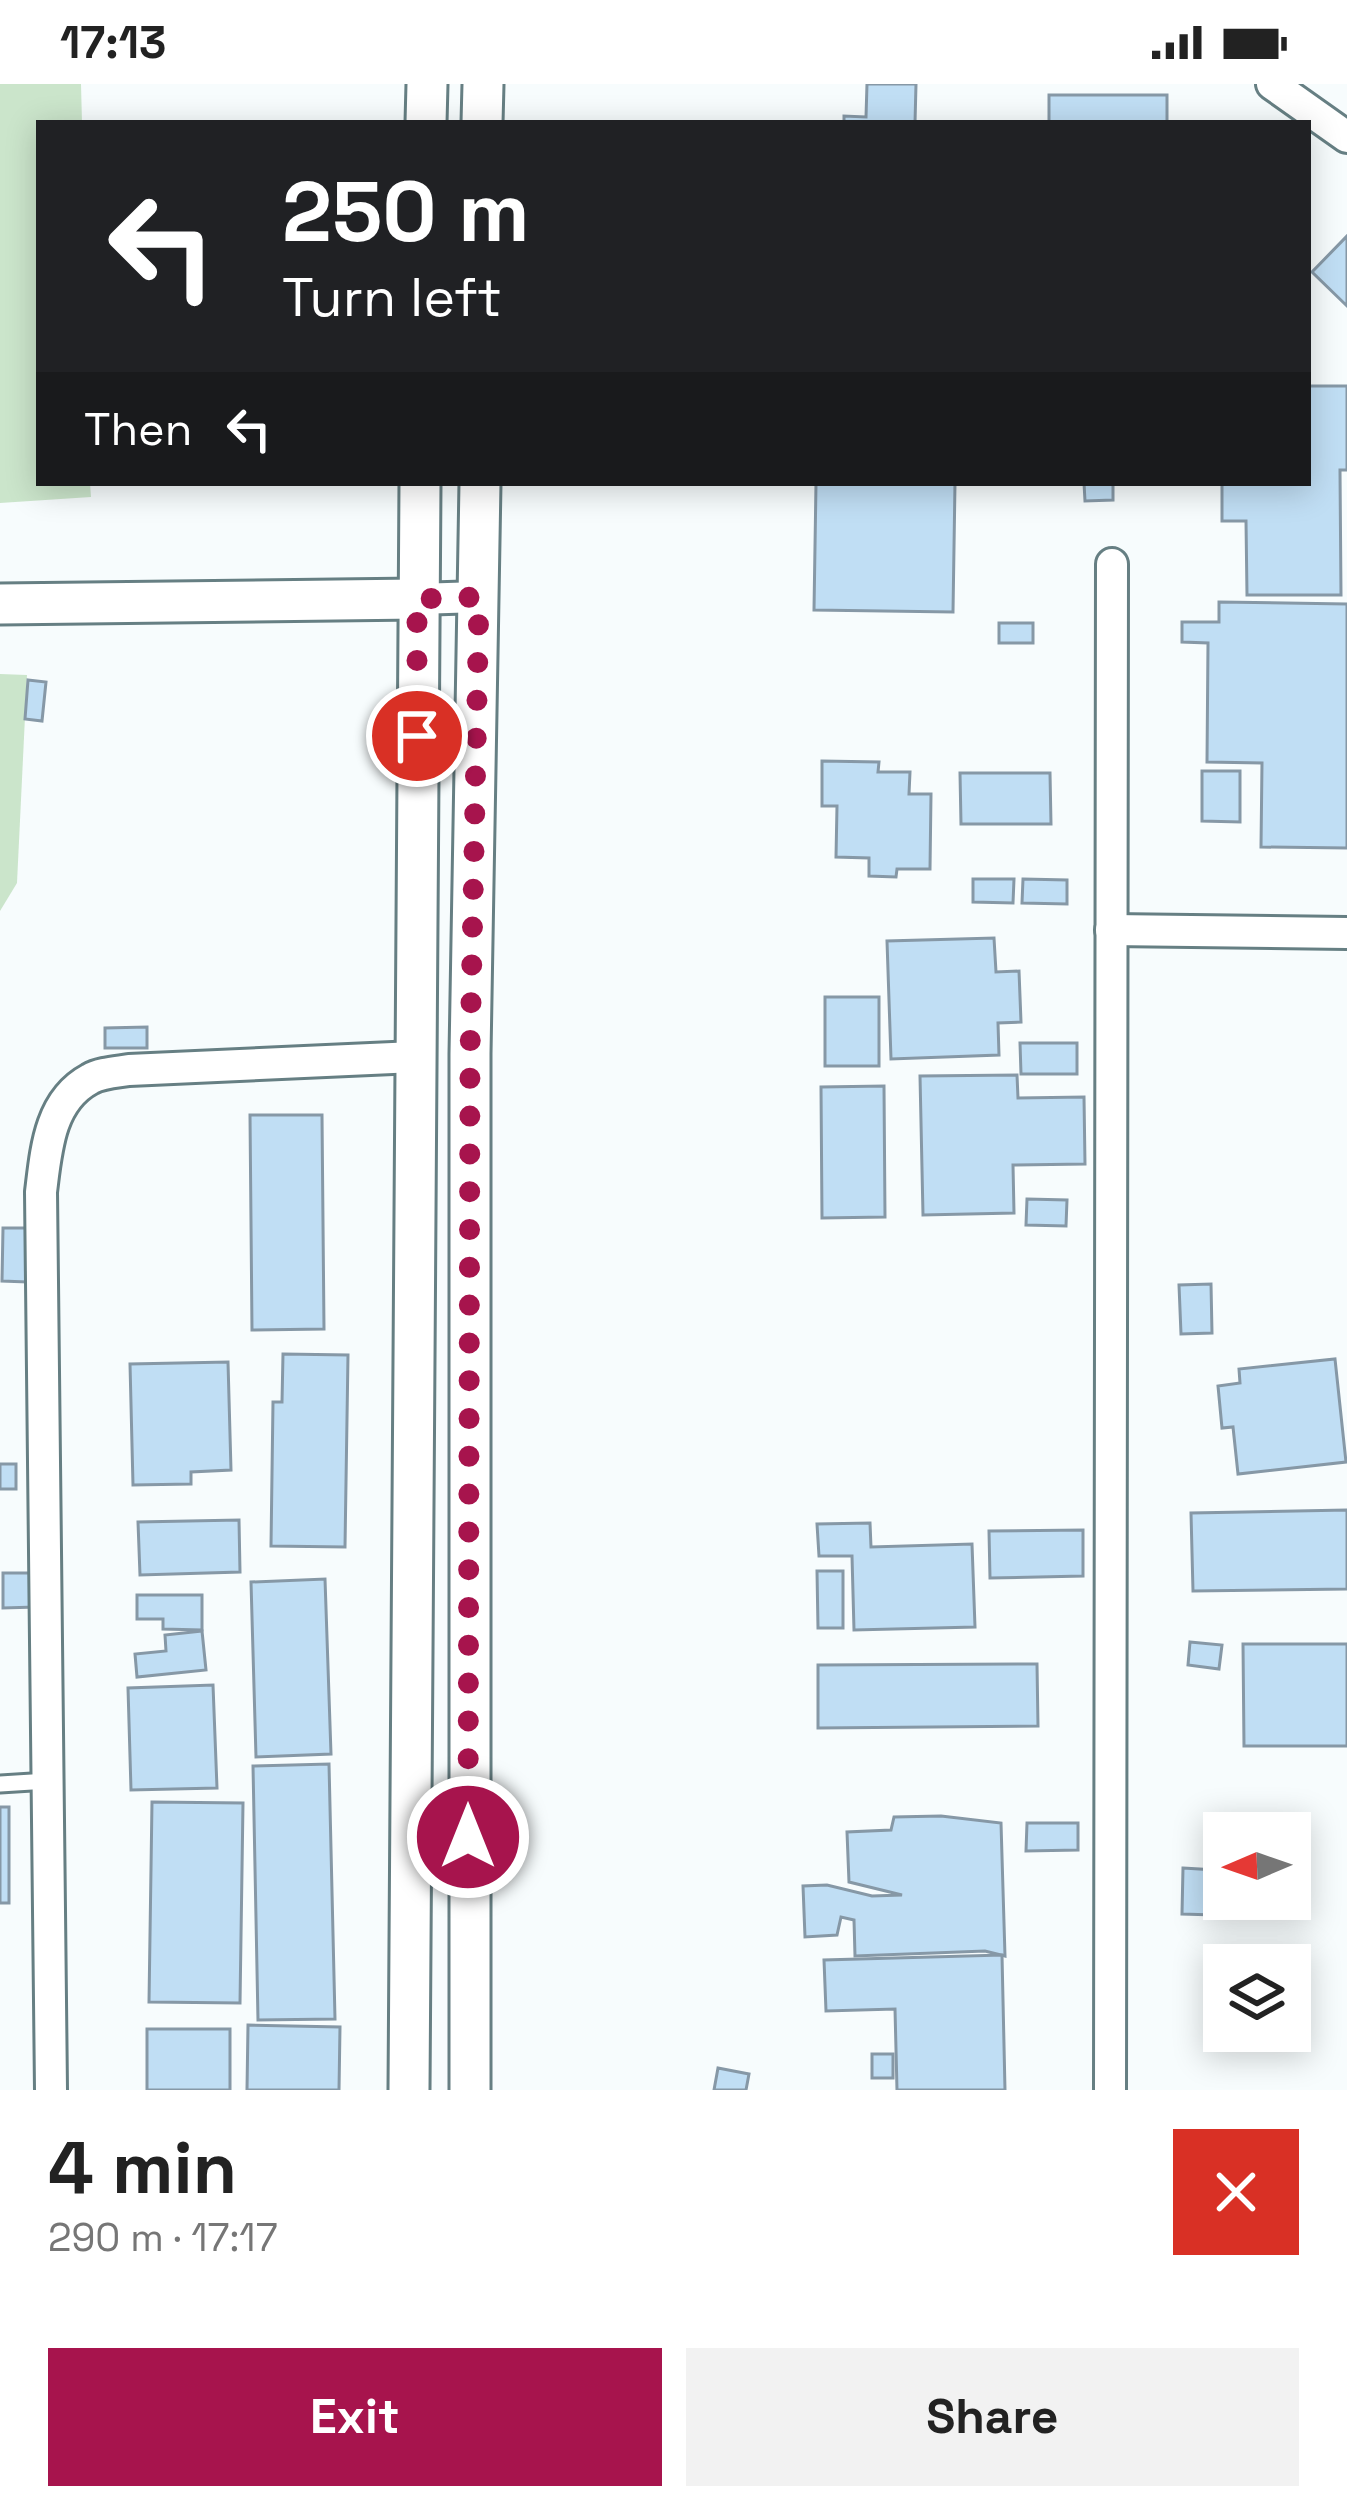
<!DOCTYPE html>
<html lang="en">
<head>
<meta charset="utf-8">
<style>
	body { margin:0; font-family:"Space Grotesk",sans-serif; background:#f2f2f2; color:#222; height:100vh; display:flex; flex-direction:column; font-size:45px; white-space:nowrap }
	* { box-sizing:border-box; margin:0 }
	p { font-size:39px; color:#767676 }
	.icon { flex:none; width:66px; height:66px; fill:none; stroke:currentColor; stroke-width:2; stroke-linecap:round; stroke-linejoin:round }
	.map { position:relative; height:2006px; overflow:hidden }
	.side { display:flex; flex-direction:column; background:#fff; flex:1 }
	.side>* { flex:none }
	.guide { position:absolute; left:36px; top:36px; width:1275px; height:366px; border-radius:0px; box-shadow:0 6px 30px #0003; background:#202124; color:#fff; overflow:hidden }
	.needle { width:78px; rotate:268deg }
	.tools { position:absolute; left:1203px; top:1728px; display:grid; gap:24px }
	.tools a { display:grid; place-items:center; width:108px; height:108px; border-radius:0px; background:#fff; box-shadow:0 6px 30px #0003; font-size:60px }
	.pin { position:absolute; display:grid; place-items:center; width:102px; height:102px; color:#fff; margin:-51px; border:6px solid #fff; border-radius:50%; box-shadow:0 3px 12px #0007 }
	.me { position:absolute; width:132px; margin:-66px; rotate:0deg; stroke-linejoin:round; filter:drop-shadow(0 0 9px #0008) }
	.turn { display:flex; align-items:center; gap:42px; height:252px; padding:0 48px; font-size:54px }
	.turn .icon { width:156px; height:156px; stroke-width:2.5 }
	.turn b { display:block; font-size:84px; line-height:102px }
	.then { display:flex; align-items:center; height:114px; padding:0 48px; background:#0003; gap:24px; font-size:45px }
	.round { display:grid; place-items:center; flex:none; width:126px; height:126px; border-radius:0px; background:#f2f2f2 }
	.head { display:flex; align-items:center; justify-content:space-between; height:204px; padding:0 48px }
	h1 { font-size:72px; font-weight:800; line-height:90px }
	.primary-button { display:flex; gap:24px; margin-top:auto; padding:24px 48px }
	.primary-button a { flex:1; height:138px; border-radius:0px; background:#a7144d; color:#fff; font-size:48px; font-weight:800; line-height:138px; text-align:center }
	.primary-button a+a { background:#f2f2f2; color:#222 }
	.status { display:flex; justify-content:space-between; align-items:center; height:84px; padding:0 60px; background:#fff; direction:ltr }
	.status svg { height:33px; fill:currentColor }
	.map>svg:first-child { display:block }
	.green { fill:#cbe5cb }
	.building { fill:#c0def4; stroke:#8698a6; stroke-width:3 }
	.lines { fill:none; stroke-linecap:round; stroke-linejoin:round }
	.service-casing { stroke:#667f83; stroke-width:21 }
	.minor-casing { stroke:#667f83; stroke-width:36 }
	.tertiary-casing { stroke:#667f83; stroke-width:45 }
	.service { stroke:#fff; stroke-width:15 }
	.minor { stroke:#fff; stroke-width:30 }
	.tertiary { stroke:#fff; stroke-width:39 }
	.route { stroke:#a7144d; stroke-width:21; stroke-dasharray:0 37.8 }
</style>
</head>
<body>
<div class="status"><b>17:13</b><svg viewBox="0 0 49 12"><path d="M0 12V9h3v3zM5 12V6h3v6zM10 12V3h3v9zM15 12V0h3v12zM26 1h20v11H26zM47 4h2v5h-2z"/></svg></div>
<div class="map">
<svg width="1347" height="2006" viewBox="0 0 1347 2006">
	<rect width="100%" height="100%" fill="#f7fcfd"/>
	<!-- green -->
	<g class="green">
		<polygon points="0,0 81,0 82,39 39,39 39,399 90,399 91,413 0,419"/>
		<polygon points="0,590 27,591 17,799 0,827"/>
	</g>
	<!-- building -->
	<g class="building">
		<polygon points="867,0 916,0 915,39 844,39 844,32 866,33"/>
		<rect x="1049" y="11" width="118" height="28"/>
		<polygon points="1347,152 1347,222 1312,188"/>
		<polygon points="1308,302 1347,302 1347,386 1340,386 1341,511 1247,511 1246,437 1222,437 1222,399 1308,399"/>
		<polygon points="816,399 955,399 953,528 814,526"/>
		<polygon points="1084,399 1113,399 1113,416 1085,417"/>
		<polygon points="1219,518 1347,520 1347,764 1261,763 1262,679 1207,678 1208,559 1182,558 1182,538 1219,538"/>
		<rect x="999" y="539" width="34" height="20"/>
		<polygon points="28,596 46,598 42,637 25,635"/>
		<polygon points="822,677 879,678 878,688 910,688 909,710 931,710 930,785 897,785 896,793 869,792 869,774 836,773 837,722 822,722"/>
		<polygon points="1202,687 1240,687 1240,738 1202,737"/>
		<polygon points="960,689 1050,689 1051,740 961,740"/>
		<polygon points="973,795 1014,795 1013,819 973,818"/>
		<polygon points="1023,795 1067,796 1067,820 1022,819"/>
		<polygon points="994,854 996,888 1019,887 1021,938 998,939 999,971 891,975 887,857"/>
		<rect x="825" y="913" width="54" height="69"/>
		<polygon points="147,943 147,964 105,964 105,944"/>
		<polygon points="1020,959 1077,959 1077,990 1021,990"/>
		<polygon points="1017,991 1018,1014 1084,1013 1085,1080 1013,1081 1014,1129 923,1131 920,992"/>
		<polygon points="884,1002 885,1133 822,1134 821,1003"/>
		<polygon points="250,1031 322,1031 324,1245 252,1246"/>
		<polygon points="1027,1115 1067,1116 1066,1142 1026,1141"/>
		<polygon points="3,1144 27,1144 27,1198 2,1197"/>
		<polygon points="1211,1200 1212,1249 1181,1250 1179,1201"/>
		<polygon points="283,1270 348,1271 345,1463 271,1462 273,1318 282,1318"/>
		<polygon points="1335,1275 1346,1378 1238,1390 1233,1343 1222,1344 1218,1302 1240,1299 1239,1285"/>
		<polygon points="228,1278 231,1386 191,1388 191,1400 133,1401 130,1280"/>
		<rect x="0" y="1380" width="16" height="25"/>
		<polygon points="1347,1426 1347,1505 1193,1507 1191,1429"/>
		<polygon points="239,1436 240,1488 140,1491 138,1438"/>
		<polygon points="870,1439 871,1463 972,1460 975,1543 854,1546 852,1472 819,1472 817,1440"/>
		<polygon points="1083,1446 1083,1492 990,1494 989,1447"/>
		<polygon points="817,1487 843,1487 843,1544 818,1544"/>
		<polygon points="3,1489 36,1489 36,1523 3,1524"/>
		<polygon points="325,1495 331,1670 256,1673 251,1498"/>
		<polygon points="137,1511 202,1511 202,1546 163,1545 163,1535 137,1535"/>
		<polygon points="202,1547 206,1586 137,1593 135,1570 166,1567 165,1551"/>
		<polygon points="1190,1558 1222,1561 1219,1585 1188,1581"/>
		<polygon points="1243,1560 1347,1560 1347,1662 1244,1662"/>
		<polygon points="1037,1580 1038,1642 818,1644 818,1581"/>
		<polygon points="213,1601 217,1704 131,1706 128,1604"/>
		<polygon points="329,1680 335,1935 258,1936 253,1682"/>
		<polygon points="152,1718 243,1719 240,1919 149,1918"/>
		<rect x="0" y="1723" width="9" height="96"/>
		<polygon points="941,1732 1001,1739 1005,1872 985,1867 855,1872 854,1836 841,1833 837,1851 805,1853 803,1802 827,1801 872,1812 902,1811 849,1798 847,1748 891,1746 894,1733"/>
		<polygon points="1027,1739 1078,1739 1078,1766 1026,1767"/>
		<polygon points="1183,1784 1215,1786 1214,1831 1182,1830"/>
		<polygon points="1002,1871 1005,2006 897,2006 895,1925 826,1927 824,1876"/>
		<polygon points="248,1941 340,1943 339,2006 247,2006"/>
		<rect x="147" y="1945" width="83" height="61"/>
		<rect x="872" y="1970" width="21" height="24"/>
		<polygon points="718,1984 749,1990 746,2006 714,2006"/>
	</g>
	<g class="lines">
		<defs>
			<polyline id="service" points="0,1700 48,1697"/>
			<g id="minor">
				<polyline points="1272,0 1347,53"/>
				<polyline points="417,515 479,513"/>
				<polyline points="1111,846 1347,849"/>
				<path d="M51 2006 41 1108C46 1067 49 1017 90 995 100 989 117 988 129 986L415 973"/>
				<polyline points="1110,2006 1112,480"/>
			</g>
			<g id="tertiary">
				<polyline points="426,39 427,0"/>
				<polyline points="482,39 483,0"/>
				<polyline points="0,520 417,515"/>
				<polyline points="409,2006 420,399"/>
				<polyline points="470,2006 470,970 480,399"/>
			</g>
		</defs>
		<!-- service casing -->
		<use href="#service" class="service-casing"/>
		<!-- minor casing -->
		<use href="#minor" class="minor-casing"/>
		<!-- tertiary casing -->
		<use href="#tertiary" class="tertiary-casing"/>
		<!-- service -->
		<use href="#service" class="service"/>
		<!-- minor -->
		<use href="#minor" class="minor"/>
		<!-- tertiary -->
		<use href="#tertiary" class="tertiary"/>
	</g>
	<g class="lines">
		<!-- route -->
		<polyline class="route" points="417,652 417,515 479,513 470,970 468,1753"/>
	</g>
</svg>
<div class="tools">
<a><svg class="needle" viewBox="-14 -14 28 28"><path d="M0-13l5 13h-10z" fill="#e53935"/><path d="M0 13l5-13h-10z" fill="#767676"/></svg></a>
<a><svg class="icon" aria-label="layers" viewBox="0 0 24 24"><path d="M12 4l9 5-9 5-9-5zM3 14l9 5 9-5"/></svg></a>
</div>
<div class="pin" style="left:417px;top:652px;background:#d93025"><svg class="icon" aria-label="arrive" viewBox="0 0 24 24"><path d="M6 21V4h12l-3 4 3 4H6"/></svg></div>
<svg class="me" style="left:468px;top:1753px" viewBox="-20 -20 40 40"><circle r="17" fill="#a7144d" stroke="#fff" stroke-width="3"/><path d="M0-11L8 9 0 5-8 9z" fill="#fff"/></svg>
<div class="guide">
<div class="turn"><svg class="icon" aria-label="left" viewBox="0 0 24 24"><path d="M17 20v-9H6M10 6l-5 5 5 5"/></svg><div><b>250 m</b>Turn left</div></div>
<div class="then">Then<svg class="icon" aria-label="left" viewBox="0 0 24 24"><path d="M17 20v-9H6M10 6l-5 5 5 5"/></svg></div>
</div>
</div>
<section class="side">
<div class="head"><div><h1>4 min</h1><p>290 m · 17:17</p></div><a class="round" style="background:#d93025;color:#fff"><svg class="icon" aria-label="close" viewBox="0 0 24 24"><path d="M6 6l12 12M18 6L6 18"/></svg></a></div>
<div class="primary-button"><a>Exit</a><a>Share</a></div>
</section>
</body>
</html>
